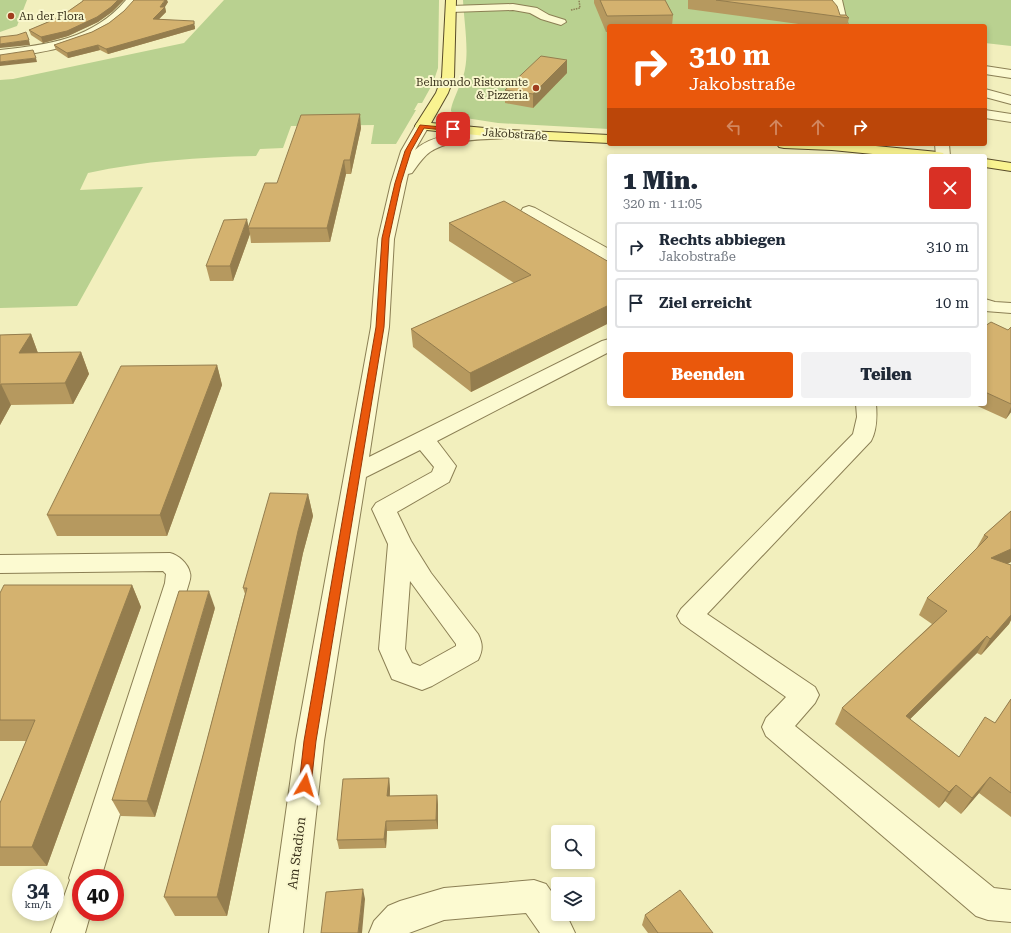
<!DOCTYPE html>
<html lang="de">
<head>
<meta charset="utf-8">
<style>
	body { margin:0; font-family:"Roboto Serif",serif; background:#f2f2f3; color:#1f2937; height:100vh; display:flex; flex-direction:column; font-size:15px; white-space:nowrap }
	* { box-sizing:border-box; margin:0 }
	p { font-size:13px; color:#747a83 }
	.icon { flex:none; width:22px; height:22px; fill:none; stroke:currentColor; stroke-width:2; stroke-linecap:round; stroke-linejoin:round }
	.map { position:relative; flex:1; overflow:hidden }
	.details { position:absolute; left:607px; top:154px; width:380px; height:252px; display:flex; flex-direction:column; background:#fff; border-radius:4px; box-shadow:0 2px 6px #0003 }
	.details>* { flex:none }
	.top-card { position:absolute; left:607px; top:24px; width:380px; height:122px; border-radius:4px; box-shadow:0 2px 6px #0003; background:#ea580c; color:#fff; overflow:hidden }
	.tools { position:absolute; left:551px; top:825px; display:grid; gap:8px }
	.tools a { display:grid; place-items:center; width:44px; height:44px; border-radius:4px; background:#fff; box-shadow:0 2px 6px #0003; font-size:20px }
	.speed { position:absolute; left:12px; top:869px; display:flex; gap:8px; font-size:20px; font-weight:700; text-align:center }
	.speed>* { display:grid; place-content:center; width:52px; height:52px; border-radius:50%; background:#fff; box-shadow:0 2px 6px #0003; line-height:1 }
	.speed small { font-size:10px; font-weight:400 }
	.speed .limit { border:6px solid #d22; background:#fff; color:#111 }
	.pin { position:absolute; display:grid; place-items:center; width:34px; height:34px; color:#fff; margin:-17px; border-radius:8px; box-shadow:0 2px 6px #0006 }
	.me { position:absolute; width:44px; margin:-22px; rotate:7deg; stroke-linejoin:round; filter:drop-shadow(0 0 3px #0008) }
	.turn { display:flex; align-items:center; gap:14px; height:84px; padding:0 16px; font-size:18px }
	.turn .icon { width:52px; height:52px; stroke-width:2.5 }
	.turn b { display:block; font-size:28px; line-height:34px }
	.lanes { display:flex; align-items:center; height:38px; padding:0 16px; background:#0003; justify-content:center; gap:20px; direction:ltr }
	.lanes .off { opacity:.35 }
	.round { display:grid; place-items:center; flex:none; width:42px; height:42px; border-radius:4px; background:#f2f2f3 }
	.summary { display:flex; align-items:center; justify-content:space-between; height:68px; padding:0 16px }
	h1 { font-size:24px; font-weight:800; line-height:30px }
	.cta { display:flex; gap:8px; margin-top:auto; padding:8px 16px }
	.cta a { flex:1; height:46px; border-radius:4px; background:#ea580c; color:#fff; font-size:16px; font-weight:800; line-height:46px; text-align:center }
	.cta a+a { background:#f2f2f3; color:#1f2937 }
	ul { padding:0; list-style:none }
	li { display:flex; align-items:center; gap:12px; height:50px; margin:0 8px 6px; padding:0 8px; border:2px solid #e0e1e3; border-radius:4px }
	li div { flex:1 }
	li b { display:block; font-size:15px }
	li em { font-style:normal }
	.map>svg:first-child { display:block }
	.green { fill:#b9d190 }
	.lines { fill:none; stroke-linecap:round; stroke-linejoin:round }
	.minor-casing { stroke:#8b7f54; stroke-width:2 }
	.major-casing { stroke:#584b29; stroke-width:2 }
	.path { stroke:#8b7f54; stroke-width:1.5; stroke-dasharray:1.5 1; stroke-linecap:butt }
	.minor { fill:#fcfad1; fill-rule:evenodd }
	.major { fill:#f9f390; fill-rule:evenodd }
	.wall { fill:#b6995f }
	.shaded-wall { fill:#947d4e }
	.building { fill:#d4b26f; stroke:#947d4e }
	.route { fill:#ea580c; stroke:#983908 }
	.poi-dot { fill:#a03e1f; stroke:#f9f7cd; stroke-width:1.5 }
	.labels { text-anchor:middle; stroke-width:4; stroke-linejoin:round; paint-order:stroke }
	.far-poi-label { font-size:11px; fill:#39311b; stroke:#f9f7cd; text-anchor:start }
	.far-street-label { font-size:11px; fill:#39311b; stroke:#f9f7cd }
	.street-label { font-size:13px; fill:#39311b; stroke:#f9f7cd }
</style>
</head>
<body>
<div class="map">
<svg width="1011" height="933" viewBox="0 0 1011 933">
	<rect width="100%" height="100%" fill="#f2efbd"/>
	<!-- green -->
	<g class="green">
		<polygon points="0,0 27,0 17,26 0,32"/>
		<path d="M224 0H439L438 68 433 83 422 103H418L414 110H416L396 144H371L374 125 291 126 283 148 260 149 256 156C199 157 144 161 88 173L80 190 143 187 77 306 0 308V80L13 79 184 43Z"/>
		<path d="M463 0H1011V46L985 43V26H609V129L498 123 459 117 454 115 451 111C451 102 463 82 465 69 469 49 464 21 463 0Z"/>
	</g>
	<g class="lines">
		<defs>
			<g id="minor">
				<path d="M126 0H137C106 44 50 52 0 58V50C48 45 93 39 126 0Z"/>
				<polygon points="832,0 842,0 848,26 838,26"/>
				<polygon points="513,4 537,8 549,15 565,20 566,22 561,25 541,19 530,13 513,10 451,12 446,9 451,6"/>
				<polygon points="985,66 1011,70 1011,78 985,74"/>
				<polygon points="985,89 1011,96 1011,104 985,97"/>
				<polygon points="985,110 1011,114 1011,122 985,118"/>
				<path d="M422 122 427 123 429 126 415 150C436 130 479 132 506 130L511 131 513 134 511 137 506 138C482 140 451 138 430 152 423 157 417 166 412 173L408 174 394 239 389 327 369 457 602 341 609 339V352L437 441 456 466 449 482 397 512 411 541 431 573 478 634C483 644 483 650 478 660L432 686 422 690 392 679 379 649 388 544 372 509 376 503 432 472 434 467 420 450 366 477 324 741 303 933H269L296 741 371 327 378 239 391 183 401 151 417 123ZM410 581 456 644V646L420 666 412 663 405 649Z"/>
				<polygon points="935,144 949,144 950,156 936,156"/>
				<polygon points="529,206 535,208 609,249 609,261 603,260 523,214 521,211 523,208"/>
				<polygon points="985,299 995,302 1011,303 1011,313 985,311"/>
				<path d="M856 404H876C877 416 877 430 871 441L707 614 815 687 819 695 815 703 795 726 994 888 1011 890V922L988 920 976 916 766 736 762 727 766 718 786 697 681 623 677 616 681 609 853 434 857 417Z"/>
				<path d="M170 553C178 555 188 563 190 573 191 576 190 580 189 583L101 878H81V912H91L85 933H51L70 880 69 878 165 583 166 574 163 571 0 573V555Z"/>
				<polygon points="534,880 546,884 558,901 558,914 566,914 575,933 540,933 526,913 444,920 409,933 369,933 374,921 388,906 400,901 444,888"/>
			</g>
			<g id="major">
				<polygon points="446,0 456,0 454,77 448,93 431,123 506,130 609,135 609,143 506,138 417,129 415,126 436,93 442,77"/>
				<polygon points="777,144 855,144 938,152 943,153 945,156 893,156 832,150 784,148 779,147"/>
				<polygon points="985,159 1011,163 1011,171 985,167"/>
			</g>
		</defs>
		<!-- minor casing -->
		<use href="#minor" class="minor-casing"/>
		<!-- major casing -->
		<use href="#major" class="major-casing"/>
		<!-- path -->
		<polyline class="path" points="571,10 580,8 579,0"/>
		<!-- minor -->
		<use href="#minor" class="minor"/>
		<!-- major -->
		<use href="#major" class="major"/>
	</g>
	<!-- wall -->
	<g class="wall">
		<polygon points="83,0 124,0 112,12 98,22 68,36 43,43 31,35 29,30 60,17 83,1"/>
		<polygon points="594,0 665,0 673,15 672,26 609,26 609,32 606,32 594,3"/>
		<polygon points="688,0 832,0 840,15 849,18 847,26 813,26 688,9"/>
		<polygon points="168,2 165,7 166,12 159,19 195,26 195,29 108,54 100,50 68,58 56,50 54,45 92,32 109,23 124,11"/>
		<polygon points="567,73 533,108 505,103 505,90"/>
		<polygon points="361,128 351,174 346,174 330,242 251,243 250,234 233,281 210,281 206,266 249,227 277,183"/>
		<polygon points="449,223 609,262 609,323 471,392 413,347 411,329 514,283 449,241"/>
		<polygon points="985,326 1008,330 1011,327 1011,412 1006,419 973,404 985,404"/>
		<polygon points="31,334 38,353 81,352 89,374 73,404 11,405 0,425 0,335"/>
		<polygon points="217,365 222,385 167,536 57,536 47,515"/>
		<polygon points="308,494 313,516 303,553 227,916 175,916 164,897 202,759 245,594 243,588"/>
		<polygon points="1011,511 1011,562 1007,564 1011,565 1011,620 1009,624 981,655 977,653 910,719 959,757 995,723 1011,699 1011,817 979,793 961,814 945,801 939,808 835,724 842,708 932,624 919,615 927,598 976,549 984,535"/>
		<polygon points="132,585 141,607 47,866 0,866 0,803 26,741 0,741 0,593"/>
		<polygon points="215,608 155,817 121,816 112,800"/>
		<polygon points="389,778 390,789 390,796 437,795 438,805 438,829 387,831 386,848 339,849 337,840"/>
		<polygon points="645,915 713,933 648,933 642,925"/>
	</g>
	<!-- shaded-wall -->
	<g class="shaded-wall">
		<polygon points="118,0 124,0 112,12 98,22 68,36 43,43 41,37"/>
		<polygon points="165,0 167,0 168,2 164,8 165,7 166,12 154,24 153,19"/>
		<polygon points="194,21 195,29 108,54 106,49"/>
		<polygon points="29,40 30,45 0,48 0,44"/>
		<polygon points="98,45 100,50 68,58 67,53"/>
		<polygon points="36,58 37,62 0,66 0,62"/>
		<polygon points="567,60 567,73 533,108 533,94"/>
		<polygon points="360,114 361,128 351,174 350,160"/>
		<polygon points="344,160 346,174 330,242 327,228"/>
		<polygon points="247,219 250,234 233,281 230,266"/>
		<polygon points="609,305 609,323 471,392 470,373"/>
		<polygon points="31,334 39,356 19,353"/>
		<polygon points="81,352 89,374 73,404 65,383"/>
		<polygon points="217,365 222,385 167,536 160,515"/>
		<polygon points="1,384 11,405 0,425 0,386"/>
		<polygon points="1011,407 1011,412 1006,419"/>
		<polygon points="308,494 313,516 303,553 227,916 217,897 298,531"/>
		<polygon points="1011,549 1011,562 982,576 991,558"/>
		<polygon points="132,585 141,607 47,866 32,847"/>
		<polygon points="209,591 215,608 155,817 147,801"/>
		<polygon points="1011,615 1011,620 1009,624 981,655 990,639"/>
		<polygon points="987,636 977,653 897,732 906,716"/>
		<polygon points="990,777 979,793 961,814 972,798"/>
		<polygon points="389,778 390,789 389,806 387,796"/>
		<polygon points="956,785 945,801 939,808 949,792"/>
		<polygon points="437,795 438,805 438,829 436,820"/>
		<polygon points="386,821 387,831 386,848 384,839"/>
		<polygon points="363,889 365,899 362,933 358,933"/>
	</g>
	<!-- building -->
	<g class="building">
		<polygon points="83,0 118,0 111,7 97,17 67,31 41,37 29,30 60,17 83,1"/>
		<polygon points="134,0 165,0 160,7 165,7 153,19 194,21 194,24 106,49 98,45 67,53 54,45 92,32 109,23 124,11"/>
		<polygon points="600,0 665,0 673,15 607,16"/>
		<polygon points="716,0 832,0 837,6 840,15 846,15 849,18"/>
		<polygon points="26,32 29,40 0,44 0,37 17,35"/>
		<polygon points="33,50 36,58 0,62 0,55"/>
		<polygon points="541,56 567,60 533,94 505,90"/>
		<polygon points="360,114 350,160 344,160 327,228 248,228 265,183 277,183 301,115"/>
		<polygon points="504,201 609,262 609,305 470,373 411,329 531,275 449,223"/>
		<polygon points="247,219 230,266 206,266 224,220"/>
		<polygon points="991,322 1008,330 1011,327 1011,404 985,392 985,326"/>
		<polygon points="31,334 19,353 81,352 65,383 1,384 0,386 0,335"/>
		<polygon points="217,365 160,515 47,515 121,366"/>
		<polygon points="270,493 308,494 298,531 217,897 164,897 202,759 247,588 243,588"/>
		<polygon points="1011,511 1011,549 991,558 1011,565 1011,615 990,639 987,636 906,716 959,757 985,717 995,723 1011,699 1011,793 990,777 972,798 956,785 949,792 842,708 947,611 927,598 988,537 984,535"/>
		<polygon points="4,585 132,585 32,847 0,847 0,803 35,720 0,720 0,593"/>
		<polygon points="179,591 209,591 147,801 112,800"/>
		<polygon points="389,778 387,796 437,795 436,820 386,821 384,839 337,840 343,779"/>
		<polygon points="363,889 358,933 321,933 326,892"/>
		<polygon points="680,890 713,933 658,933 645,915"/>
	</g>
	<!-- route -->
	<polygon class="route" points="420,125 453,128 456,129 453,131 424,128 411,151 401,183 389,238 384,327 316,741 311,785 309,789 305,791 300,789 299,785 304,741 376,327 382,238 395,183 405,151"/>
	<!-- markers -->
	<g class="poi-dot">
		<circle cx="11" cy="16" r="4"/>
		<circle cx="536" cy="88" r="4"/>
	</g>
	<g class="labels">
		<!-- far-poi labels -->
		<g class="far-poi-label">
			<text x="19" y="20">An der Flora</text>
			<text x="528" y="86" text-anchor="end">Belmondo Ristorante<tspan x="528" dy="13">&amp; Pizzeria</tspan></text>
		</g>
		<!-- far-street labels -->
		<g class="far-street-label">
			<text transform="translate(515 134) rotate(4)" y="4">Jakobstraße</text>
		</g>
		<!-- street labels -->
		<g class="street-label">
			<text transform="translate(296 853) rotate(-83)" y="5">Am Stadion</text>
		</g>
	</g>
</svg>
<div class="tools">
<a><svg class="icon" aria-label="search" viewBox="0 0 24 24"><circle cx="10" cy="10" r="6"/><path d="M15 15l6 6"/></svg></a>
<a><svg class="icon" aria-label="layers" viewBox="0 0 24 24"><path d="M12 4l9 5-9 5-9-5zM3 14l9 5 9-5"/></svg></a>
</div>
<div class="speed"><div>34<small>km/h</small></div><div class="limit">40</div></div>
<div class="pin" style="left:453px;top:129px;background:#d93025"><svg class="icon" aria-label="arrive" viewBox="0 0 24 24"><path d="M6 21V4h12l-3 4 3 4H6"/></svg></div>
<svg class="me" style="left:305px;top:785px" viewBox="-20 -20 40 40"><path d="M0-17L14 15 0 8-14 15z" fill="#ea580c" stroke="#fff" stroke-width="4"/></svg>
<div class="top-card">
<div class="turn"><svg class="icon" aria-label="right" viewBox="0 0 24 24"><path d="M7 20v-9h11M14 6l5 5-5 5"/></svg><div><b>310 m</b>Jakobstraße</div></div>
<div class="lanes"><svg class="icon off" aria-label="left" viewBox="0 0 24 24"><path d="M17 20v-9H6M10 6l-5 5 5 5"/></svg><svg class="icon off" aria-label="ahead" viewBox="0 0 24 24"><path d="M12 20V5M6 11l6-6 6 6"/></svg><svg class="icon off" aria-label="ahead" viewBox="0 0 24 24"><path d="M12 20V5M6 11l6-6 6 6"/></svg><svg class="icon" aria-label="right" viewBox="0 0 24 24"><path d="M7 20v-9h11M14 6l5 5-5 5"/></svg></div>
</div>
<section class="details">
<div class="summary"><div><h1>1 Min.</h1><p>320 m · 11:05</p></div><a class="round" style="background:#d93025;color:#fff"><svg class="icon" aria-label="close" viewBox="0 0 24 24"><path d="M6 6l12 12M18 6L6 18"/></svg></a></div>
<ul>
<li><svg class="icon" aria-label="right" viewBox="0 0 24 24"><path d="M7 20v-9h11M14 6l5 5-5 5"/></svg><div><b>Rechts abbiegen</b><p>Jakobstraße</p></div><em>310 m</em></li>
<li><svg class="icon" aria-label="arrive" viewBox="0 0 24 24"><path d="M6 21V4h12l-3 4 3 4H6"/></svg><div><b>Ziel erreicht</b></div><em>10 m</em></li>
</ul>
<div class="cta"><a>Beenden</a><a>Teilen</a></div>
</section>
</div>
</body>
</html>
